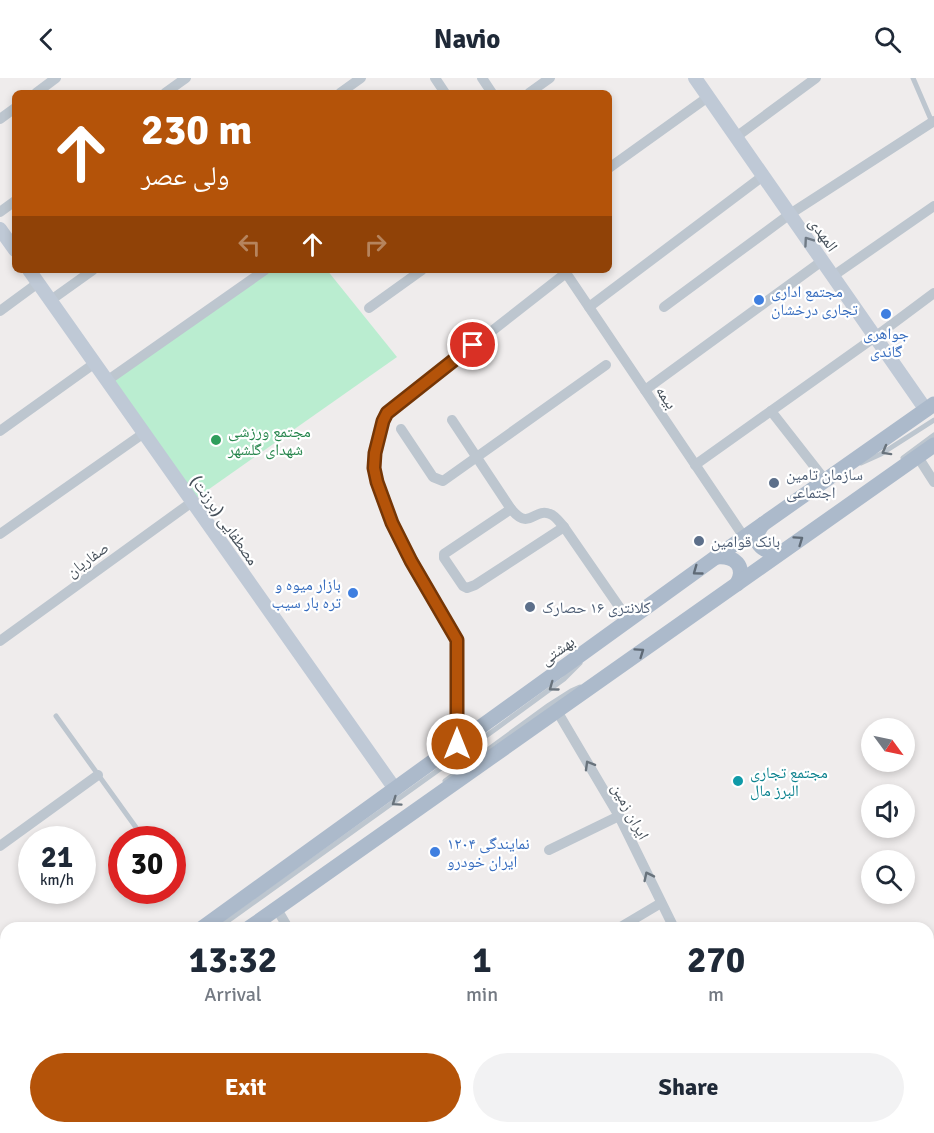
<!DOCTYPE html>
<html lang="en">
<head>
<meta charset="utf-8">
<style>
	body { margin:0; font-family:Signika,"Noto Naskh Arabic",sans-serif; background:#f2f2f3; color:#1f2937; height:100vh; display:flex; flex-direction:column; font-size:22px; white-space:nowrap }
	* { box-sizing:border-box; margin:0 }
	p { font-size:20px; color:#747a83 }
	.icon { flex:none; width:33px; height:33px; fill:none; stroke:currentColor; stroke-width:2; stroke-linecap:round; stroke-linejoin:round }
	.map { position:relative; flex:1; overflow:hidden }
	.panel { position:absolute; left:0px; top:844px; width:934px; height:212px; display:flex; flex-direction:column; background:#fff; border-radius:18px 18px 0 0; box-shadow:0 3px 9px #0003 }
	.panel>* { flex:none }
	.hud { position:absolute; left:12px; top:12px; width:600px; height:183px; border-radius:9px; box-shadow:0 3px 9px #0003; background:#b45309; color:#fff; overflow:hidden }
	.needle { width:39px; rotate:123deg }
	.tools { position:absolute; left:861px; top:640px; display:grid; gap:12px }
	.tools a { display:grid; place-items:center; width:54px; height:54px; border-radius:50%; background:#fff; box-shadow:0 3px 9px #0003; font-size:30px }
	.speed { position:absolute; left:18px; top:748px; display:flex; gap:12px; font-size:30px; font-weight:700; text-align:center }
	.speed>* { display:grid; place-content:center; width:78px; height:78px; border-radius:50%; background:#fff; box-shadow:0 3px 9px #0003; line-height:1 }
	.speed small { font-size:15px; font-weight:400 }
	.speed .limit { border:9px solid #d22; background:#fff; color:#111 }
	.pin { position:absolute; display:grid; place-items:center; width:51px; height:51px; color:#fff; margin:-26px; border:3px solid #fff; border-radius:50%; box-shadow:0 2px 6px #0007 }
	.me { position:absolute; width:66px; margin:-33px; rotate:0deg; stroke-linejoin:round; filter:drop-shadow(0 0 4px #0008) }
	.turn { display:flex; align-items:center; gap:21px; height:126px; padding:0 30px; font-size:27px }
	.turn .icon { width:78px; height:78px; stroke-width:2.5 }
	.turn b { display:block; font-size:42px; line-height:51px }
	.lanes { display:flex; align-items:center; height:57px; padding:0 30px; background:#0003; justify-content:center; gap:30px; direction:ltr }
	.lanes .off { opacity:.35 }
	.eta { display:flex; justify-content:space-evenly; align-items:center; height:102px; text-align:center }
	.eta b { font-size:36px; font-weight:700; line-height:42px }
	.cta { display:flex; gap:12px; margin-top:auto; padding:12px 30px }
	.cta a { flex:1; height:69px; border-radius:36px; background:#b45309; color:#fff; font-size:24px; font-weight:700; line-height:69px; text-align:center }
	.cta a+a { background:#f2f2f3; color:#1f2937 }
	header { display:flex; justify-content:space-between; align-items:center; height:78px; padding:0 30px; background:#fff; font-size:27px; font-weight:700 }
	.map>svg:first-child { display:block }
	.green { fill:#baedd0 }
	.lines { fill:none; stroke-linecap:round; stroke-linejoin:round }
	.path { stroke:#73caa3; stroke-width:2; stroke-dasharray:4.5 3; stroke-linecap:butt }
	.lane { stroke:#bdc6cf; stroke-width:5 }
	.street { stroke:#bdc6cf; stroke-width:10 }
	.secondary { stroke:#bfc9d6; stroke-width:14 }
	.primary { stroke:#acbacb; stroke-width:15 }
	.oneway { stroke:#707a85 }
	.oneway2 { stroke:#69737c }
	.oneway3 { stroke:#5f6a76 }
	.route-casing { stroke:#753606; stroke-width:15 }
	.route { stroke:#b45309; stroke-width:10 }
	.shop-dot { fill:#3f7fe0; stroke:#fff; stroke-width:2 }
	.leisure-dot { fill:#2e9e5b; stroke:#fff; stroke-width:2 }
	.service-dot { fill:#5c6f8a; stroke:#fff; stroke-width:2 }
	.culture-dot { fill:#0f9aa8; stroke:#fff; stroke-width:2 }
	.labels { text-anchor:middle; stroke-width:4.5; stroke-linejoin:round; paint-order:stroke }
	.street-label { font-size:16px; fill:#454f59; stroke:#fff }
	.shop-label { font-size:16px; fill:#366cbe; stroke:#fff; text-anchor:start }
	.leisure-label { font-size:16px; fill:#27864d; stroke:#fff; text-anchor:start }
	.service-label { font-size:16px; fill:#4e5e75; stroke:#fff; text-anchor:start }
	.culture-label { font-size:16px; fill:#0d838f; stroke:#fff; text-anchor:start }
</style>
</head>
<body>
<header><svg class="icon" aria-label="back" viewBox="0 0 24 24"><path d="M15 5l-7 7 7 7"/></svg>Navio<svg class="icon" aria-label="search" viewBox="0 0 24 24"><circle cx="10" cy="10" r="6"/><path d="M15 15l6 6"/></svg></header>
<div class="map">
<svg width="934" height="1055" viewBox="0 0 934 1055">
	<rect width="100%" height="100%" fill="#efecec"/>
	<!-- green -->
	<g class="green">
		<polygon points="260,192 327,192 397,279 195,421 112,303"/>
		<polygon points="49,1050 211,1050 201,1055 51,1055"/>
	</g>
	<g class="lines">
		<!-- path -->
		<polyline class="path" points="0,965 6,972"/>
		<!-- lane -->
		<g class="lane">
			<polyline points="913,0 932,44"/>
			<polyline points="903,380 934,357"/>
			<polyline points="861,385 881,376 934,342"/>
			<polyline points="56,638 145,762"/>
			<polyline points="445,703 549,627 571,613 580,609"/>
			<polyline points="218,850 497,650 564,601 580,585"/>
			<polyline points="0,1013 6,1009"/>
			<polyline points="0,1022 6,1018"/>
		</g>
		<!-- street -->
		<g class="street">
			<polyline points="435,0 445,15"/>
			<polyline points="482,0 492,15"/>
			<polyline points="36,15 56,0"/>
			<polyline points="165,15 186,0"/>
			<polyline points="340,15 361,0"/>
			<polyline points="529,15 550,0"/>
			<polyline points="0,41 15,30"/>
			<polyline points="736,59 816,0"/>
			<polyline points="609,90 708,19"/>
			<polyline points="0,134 15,123"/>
			<polyline points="564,192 744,459"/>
			<polyline points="833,198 934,128"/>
			<polyline points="51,222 93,192"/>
			<polyline points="589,229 763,98"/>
			<polyline points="664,229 790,136 934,43"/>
			<polyline points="369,230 422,192"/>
			<polyline points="0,233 38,205"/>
			<polyline points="108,302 265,192"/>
			<polyline points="645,312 822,183"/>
			<polyline points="771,333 825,402"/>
			<path d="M452 342 511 431C530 454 534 429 550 436 556 438 560 445 564 449L629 543"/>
			<polyline points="401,351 433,399 443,403 606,287"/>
			<polyline points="0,353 95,285"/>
			<polyline points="918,379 934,404"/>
			<polyline points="695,387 875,259 934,215"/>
			<polyline points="511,431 444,476 444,480 463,508 467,510 475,507 564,449"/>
			<polyline points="0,456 144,355"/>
			<polyline points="0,563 192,424"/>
			<polyline points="557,633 619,738 674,850"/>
			<polyline points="457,666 457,562 411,483 392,445 377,404 374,390 375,375 378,358 387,335 566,195"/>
			<polyline points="0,768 98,697"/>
			<polyline points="549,772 619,738"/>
			<polyline points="277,831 288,850"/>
			<polyline points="619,850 661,825"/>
			<polyline points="928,1023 934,1019"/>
			<polyline points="560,1050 562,1055"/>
			<polyline points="450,1055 457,1050"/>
			<polyline points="780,1055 792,1050"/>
			<polyline points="883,1055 890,1050"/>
		</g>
		<!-- secondary -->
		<g class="secondary">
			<polyline points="695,0 926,332"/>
			<polyline points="0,151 15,172"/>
			<polyline points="29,192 395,711"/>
			<polyline points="271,1050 274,1055"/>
		</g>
		<!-- primary -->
		<g class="primary">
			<path d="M763 446C749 464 762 474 780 475"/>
			<path d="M716 479C734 477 747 488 737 506"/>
			<polyline points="202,850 716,479 934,326"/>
			<polyline points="249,850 934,367"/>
			<polyline points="0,998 6,994"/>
			<polyline points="0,1033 6,1028"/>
		</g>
	</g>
	<!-- one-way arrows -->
	<defs><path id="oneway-chevron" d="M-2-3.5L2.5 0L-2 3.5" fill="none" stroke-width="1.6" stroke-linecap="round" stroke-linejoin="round" transform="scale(1.5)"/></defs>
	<use class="oneway" href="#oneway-chevron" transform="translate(808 163) rotate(-125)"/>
	<g class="oneway2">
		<use href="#oneway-chevron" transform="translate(886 373) rotate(151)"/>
		<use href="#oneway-chevron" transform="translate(553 609) rotate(144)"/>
		<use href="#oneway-chevron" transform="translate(589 687) rotate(-120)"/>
		<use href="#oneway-chevron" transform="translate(396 724) rotate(145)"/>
		<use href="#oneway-chevron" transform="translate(648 798) rotate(-116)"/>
	</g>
	<g class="oneway3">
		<use href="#oneway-chevron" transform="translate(799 462) rotate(-35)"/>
		<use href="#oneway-chevron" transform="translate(697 493) rotate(144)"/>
		<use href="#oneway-chevron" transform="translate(640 574) rotate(-35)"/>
	</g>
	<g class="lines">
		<defs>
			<polyline id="route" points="457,666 457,562 411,483 392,445 377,404 374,390 375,375 383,343 387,335 473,267"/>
		</defs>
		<!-- route casing -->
		<use href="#route" class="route-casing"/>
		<!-- route -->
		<use href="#route" class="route"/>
	</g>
	<!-- markers -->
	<g class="shop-dot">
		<circle cx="759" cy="222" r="6"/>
		<circle cx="886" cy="236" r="6"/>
		<circle cx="353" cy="515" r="6"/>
		<circle cx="435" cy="774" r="6"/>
	</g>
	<circle class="leisure-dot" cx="216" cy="362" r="6"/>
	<g class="service-dot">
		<circle cx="774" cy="405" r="6"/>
		<circle cx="699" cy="463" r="6"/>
		<circle cx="530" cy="529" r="6"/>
	</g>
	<circle class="culture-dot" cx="738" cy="703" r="6"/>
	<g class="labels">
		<!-- street labels -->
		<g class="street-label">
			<text transform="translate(824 156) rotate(55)" y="6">المهدی</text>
			<text transform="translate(667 319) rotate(56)" y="6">بیمه</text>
			<text transform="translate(225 442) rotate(55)" y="6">مصطفایی (برزنت)</text>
			<text transform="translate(87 481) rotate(-36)" y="6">صفاریان</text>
			<text transform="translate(557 572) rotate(-36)" y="6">بهشتی</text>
			<text transform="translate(631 733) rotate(62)" y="6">ایران زمین</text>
		</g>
		<!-- shop labels -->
		<g class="shop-label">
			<text x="771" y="219">مجتمع اداری<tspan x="771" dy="18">تجاری درخشان</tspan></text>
			<text x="886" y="261" text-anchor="middle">جواهری<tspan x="886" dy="18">گاندی</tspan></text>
			<text x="341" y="512" text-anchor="end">بازار میوه و<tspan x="341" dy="18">تره بار سیب</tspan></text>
			<text x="447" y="771">۱۲۰۴ نمایندگی<tspan x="447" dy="18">ایران خودرو</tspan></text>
		</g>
		<!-- leisure labels -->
		<g class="leisure-label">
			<text x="228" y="359">مجتمع ورزشی<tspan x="228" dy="18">شهدای گلشهر</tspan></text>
		</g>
		<!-- service labels -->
		<g class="service-label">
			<text x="786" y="402">سازمان تامین<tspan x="786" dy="18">اجتماعی</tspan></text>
			<text x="711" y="469">بانک قوامین</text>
			<text x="542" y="535">کلانتری ۱۶ حصارک</text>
		</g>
		<!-- culture labels -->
		<g class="culture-label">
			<text x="750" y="700">مجتمع تجاری<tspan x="750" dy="18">البرز مال</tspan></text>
		</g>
	</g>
</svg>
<div class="tools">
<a><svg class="needle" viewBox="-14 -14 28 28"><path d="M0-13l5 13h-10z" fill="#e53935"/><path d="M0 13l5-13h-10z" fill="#747a83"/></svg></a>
<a><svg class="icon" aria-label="sound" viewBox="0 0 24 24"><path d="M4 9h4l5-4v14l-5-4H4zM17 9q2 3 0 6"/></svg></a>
<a><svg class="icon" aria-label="search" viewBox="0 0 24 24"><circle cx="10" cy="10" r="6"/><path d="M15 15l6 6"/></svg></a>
</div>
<div class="speed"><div>21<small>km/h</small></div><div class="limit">30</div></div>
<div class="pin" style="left:473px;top:267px;background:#d93025"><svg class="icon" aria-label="arrive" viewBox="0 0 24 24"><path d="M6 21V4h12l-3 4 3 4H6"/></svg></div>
<svg class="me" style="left:457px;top:666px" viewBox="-20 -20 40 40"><circle r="17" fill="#b45309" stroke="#fff" stroke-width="3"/><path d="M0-11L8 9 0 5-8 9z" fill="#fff"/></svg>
<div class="hud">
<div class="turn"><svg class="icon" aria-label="ahead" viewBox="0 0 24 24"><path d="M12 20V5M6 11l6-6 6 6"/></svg><div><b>230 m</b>ولی عصر</div></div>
<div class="lanes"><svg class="icon off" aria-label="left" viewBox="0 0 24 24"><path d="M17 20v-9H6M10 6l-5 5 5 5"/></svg><svg class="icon" aria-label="ahead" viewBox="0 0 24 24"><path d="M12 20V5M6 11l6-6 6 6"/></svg><svg class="icon off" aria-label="right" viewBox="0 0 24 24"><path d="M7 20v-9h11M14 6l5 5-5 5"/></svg></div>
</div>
<section class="panel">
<div class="eta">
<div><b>13:32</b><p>Arrival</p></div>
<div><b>1</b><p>min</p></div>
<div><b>270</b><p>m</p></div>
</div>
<div class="cta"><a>Exit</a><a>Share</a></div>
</section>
</div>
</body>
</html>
